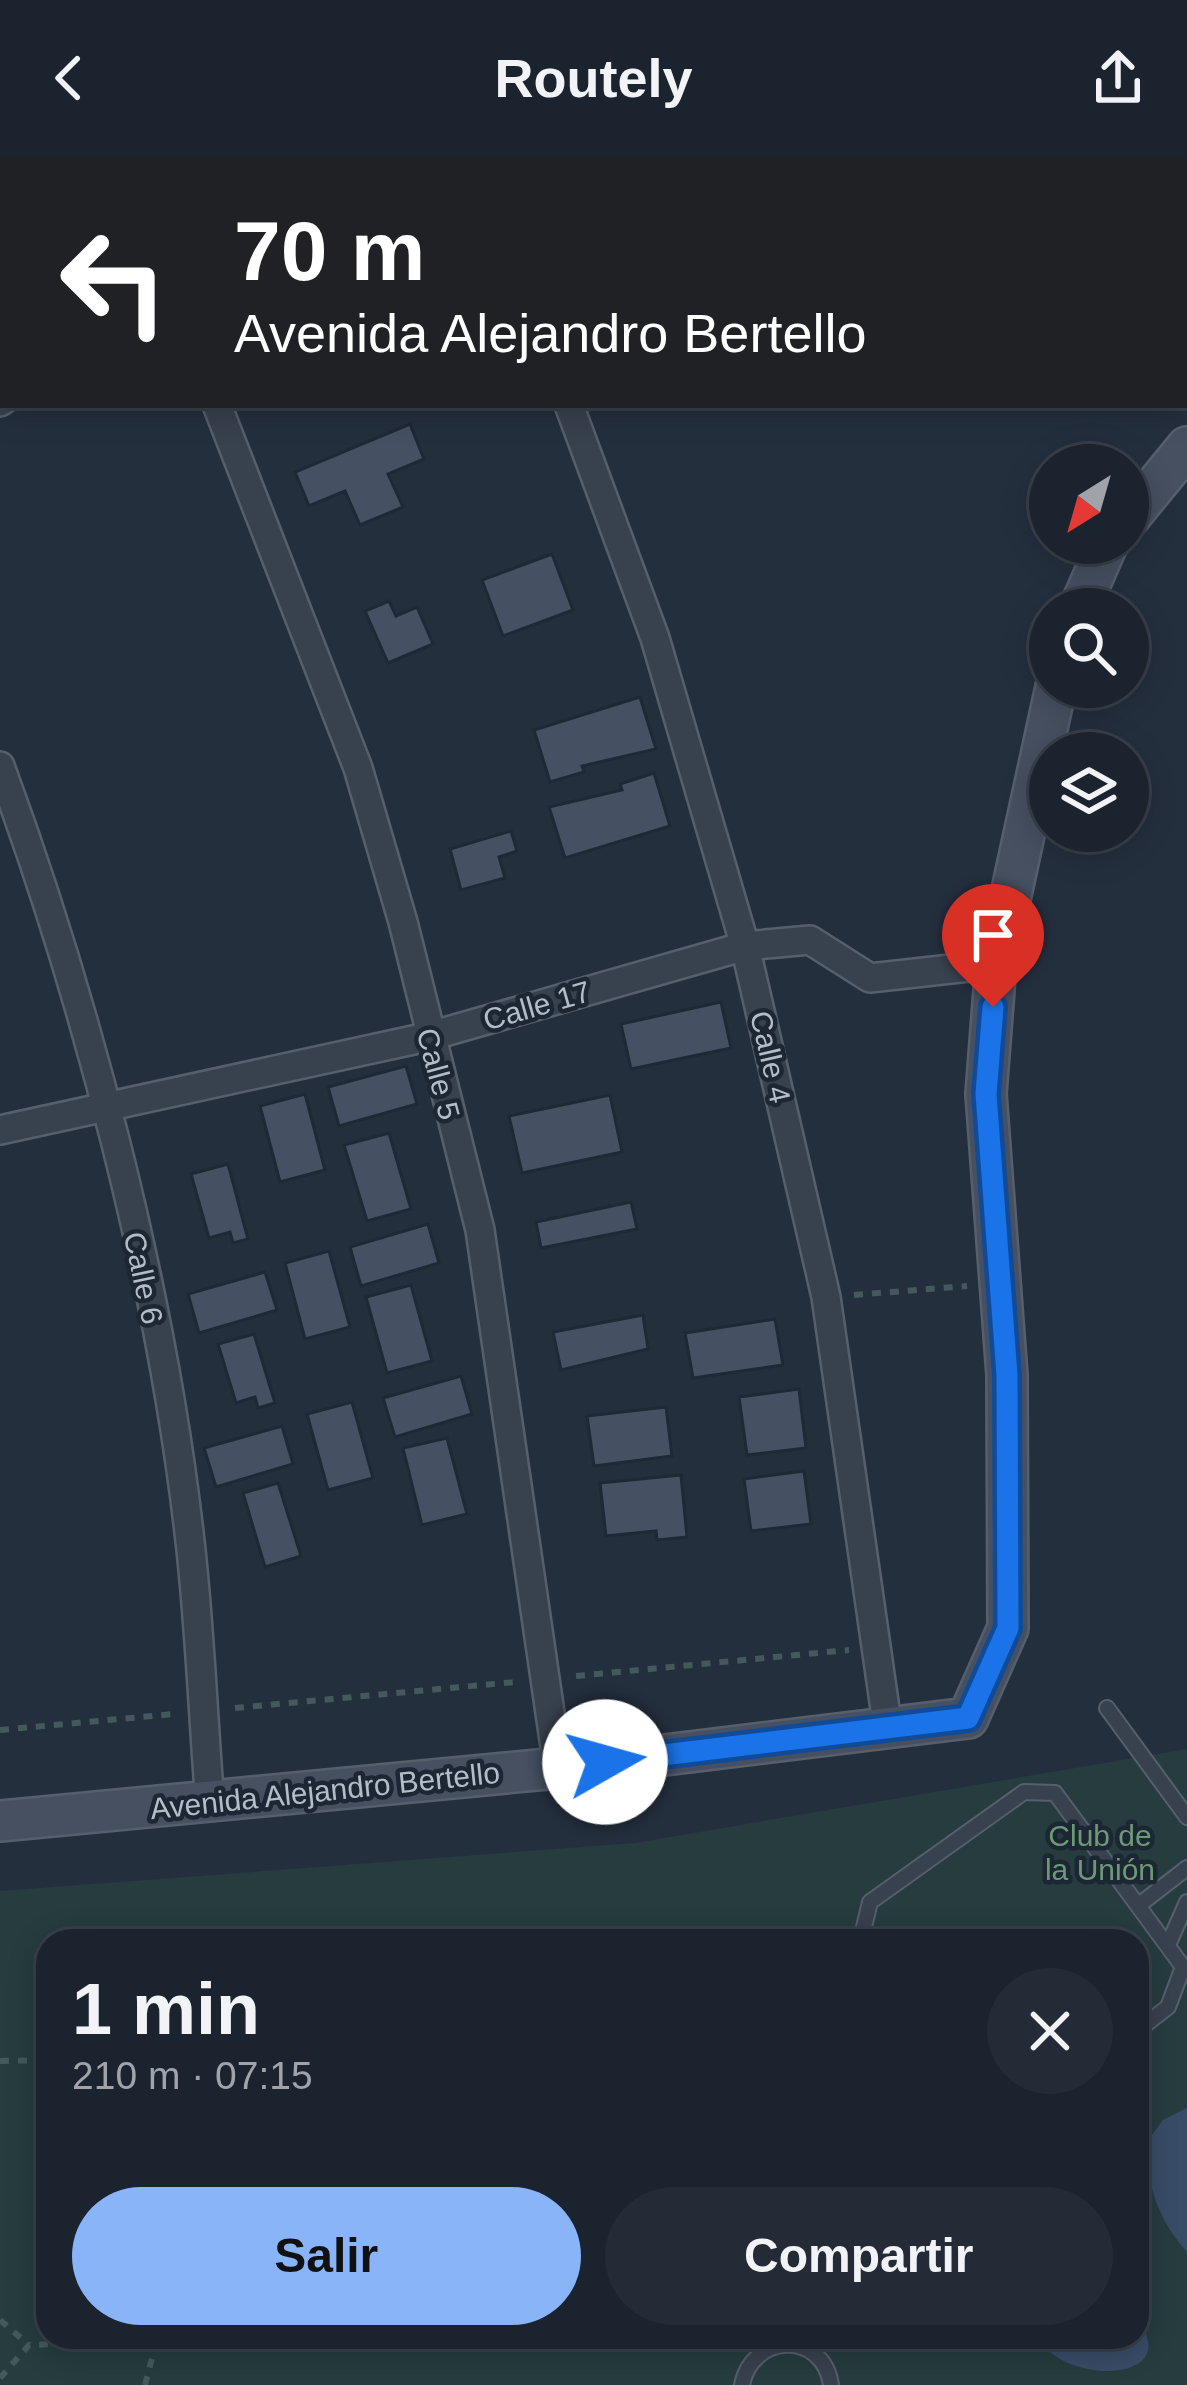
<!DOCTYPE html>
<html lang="es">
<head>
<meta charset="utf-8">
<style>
	body { margin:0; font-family:Helvetica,sans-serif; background:#242b36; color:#f1f3f6; height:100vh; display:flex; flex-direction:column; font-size:45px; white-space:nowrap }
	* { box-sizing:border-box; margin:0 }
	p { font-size:39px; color:#a0a4aa }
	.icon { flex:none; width:66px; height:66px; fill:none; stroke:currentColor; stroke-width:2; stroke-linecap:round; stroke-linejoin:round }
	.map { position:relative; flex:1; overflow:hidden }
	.drawer { position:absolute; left:36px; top:1773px; width:1113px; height:420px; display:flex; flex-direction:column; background:#1b232e; border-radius:36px; box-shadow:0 6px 30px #0003,0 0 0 3px #39404a }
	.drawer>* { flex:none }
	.banner { position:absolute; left:0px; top:0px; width:1188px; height:252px; box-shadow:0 6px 30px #0003,0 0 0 3px #39404a; background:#202124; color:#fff; overflow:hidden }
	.needle { width:78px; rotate:217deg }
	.controls { position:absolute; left:1029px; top:288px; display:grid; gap:24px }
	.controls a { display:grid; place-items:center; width:120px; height:120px; border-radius:50%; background:#1b232e; box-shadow:0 6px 30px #0003,0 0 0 3px #39404a; font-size:60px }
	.pin { position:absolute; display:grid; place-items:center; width:102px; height:102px; color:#fff; margin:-123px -51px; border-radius:50% 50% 50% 0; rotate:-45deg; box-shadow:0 0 12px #0007 }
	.pin .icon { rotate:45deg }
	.me { position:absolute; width:132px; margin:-66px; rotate:83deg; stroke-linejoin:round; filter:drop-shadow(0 0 9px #0008) }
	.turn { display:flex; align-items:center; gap:42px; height:252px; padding:0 36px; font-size:54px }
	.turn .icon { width:156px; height:156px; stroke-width:2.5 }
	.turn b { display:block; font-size:84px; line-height:102px }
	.round { display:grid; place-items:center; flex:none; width:126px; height:126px; border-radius:63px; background:#242b36 }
	.headline { display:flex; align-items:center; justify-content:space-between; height:204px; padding:0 36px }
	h1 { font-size:72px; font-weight:800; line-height:90px }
	.action { display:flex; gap:24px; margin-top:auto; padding:24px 36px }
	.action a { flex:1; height:138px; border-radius:72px; background:#8ab4f8; color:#111; font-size:48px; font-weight:800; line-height:138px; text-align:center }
	.action a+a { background:#242b36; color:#f1f3f6 }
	header { display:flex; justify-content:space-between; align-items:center; height:156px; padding:0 36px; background:#1b232e; font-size:54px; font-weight:800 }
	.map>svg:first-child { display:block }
	.green { fill:#263c3f; fill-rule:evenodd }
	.water { fill:#394c67 }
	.building { fill:#455162; stroke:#1f2835; stroke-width:3 }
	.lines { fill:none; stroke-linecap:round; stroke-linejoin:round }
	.lane-casing { stroke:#565f6c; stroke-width:18 }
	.street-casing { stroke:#565f6c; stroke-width:32 }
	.secondary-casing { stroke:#565f6c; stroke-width:44 }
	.path { stroke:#44595c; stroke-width:6; stroke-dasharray:9 9; stroke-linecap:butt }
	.lane { stroke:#38414e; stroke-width:14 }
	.street { stroke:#38414e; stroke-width:27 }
	.secondary { stroke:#465061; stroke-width:39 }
	.route-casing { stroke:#114b97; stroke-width:30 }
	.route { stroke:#1a73e8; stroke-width:21 }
	.labels { text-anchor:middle; stroke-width:9; stroke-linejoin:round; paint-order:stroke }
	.street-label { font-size:30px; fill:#b4bcc9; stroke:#1d2633 }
	.park-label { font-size:30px; fill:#6b9a76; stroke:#1d2633 }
</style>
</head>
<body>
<header><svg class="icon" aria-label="back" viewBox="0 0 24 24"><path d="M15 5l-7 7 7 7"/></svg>Routely<svg class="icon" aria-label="share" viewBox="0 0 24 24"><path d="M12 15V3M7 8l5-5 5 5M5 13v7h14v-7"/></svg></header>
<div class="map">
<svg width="1187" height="2229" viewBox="0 0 1187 2229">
	<rect width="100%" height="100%" fill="#242f3e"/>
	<!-- green -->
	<path class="green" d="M1187 1593V2229H0V1735L635 1687ZM48 1785H1137V2181H48Z"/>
	<!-- water -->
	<g class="water">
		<path d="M1187 1952V2096C1157 2063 1148 2030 1146 1987L1163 1964Z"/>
		<path d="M1137 2163C1187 2229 1059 2229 1039 2181H1137Z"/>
	</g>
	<!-- building -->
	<g class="building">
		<polygon points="313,0 371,0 364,3"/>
		<polygon points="410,268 424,303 388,318 403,351 360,369 345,335 309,350 295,316"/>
		<polygon points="552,398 573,454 503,480 482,424"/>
		<polygon points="389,445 396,460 417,451 433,488 388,507 365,455"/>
		<polygon points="640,541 656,593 582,610 584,616 550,626 534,574"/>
		<polygon points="654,617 670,670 565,702 549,651 622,634 620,628"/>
		<polygon points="511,675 517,695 499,701 505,722 461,734 450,693"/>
		<polygon points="721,846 731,892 631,913 621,868"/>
		<polygon points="406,910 417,948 339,970 328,931"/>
		<polygon points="305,938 325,1014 280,1026 260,950"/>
		<polygon points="610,939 622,996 522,1017 509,960"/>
		<polygon points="389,977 411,1053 367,1065 344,989"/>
		<polygon points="228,1008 248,1083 233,1087 230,1076 209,1082 191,1018"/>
		<polygon points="631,1046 637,1073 541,1092 536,1066"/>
		<polygon points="428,1068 439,1107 361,1130 350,1091"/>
		<polygon points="329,1095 350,1171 305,1183 285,1107"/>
		<polygon points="265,1116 277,1154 199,1177 188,1138"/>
		<polygon points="411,1129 432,1205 387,1217 366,1141"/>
		<polygon points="643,1159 648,1193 561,1214 553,1176"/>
		<polygon points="775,1163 783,1209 693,1222 685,1177"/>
		<polygon points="254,1178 275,1247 258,1252 255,1241 236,1247 218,1188"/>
		<polygon points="461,1220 472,1258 395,1281 383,1242"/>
		<polygon points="799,1233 806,1292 747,1299 739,1241"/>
		<polygon points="352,1246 373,1322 328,1334 307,1258"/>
		<polygon points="666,1251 672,1300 594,1310 587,1260"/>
		<polygon points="282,1270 293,1308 216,1331 204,1292"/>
		<polygon points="447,1282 467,1358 422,1369 403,1292"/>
		<polygon points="804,1315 811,1368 751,1375 744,1323"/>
		<polygon points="681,1319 687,1381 657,1384 656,1375 606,1380 600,1327"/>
		<polygon points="278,1327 301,1400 265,1411 243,1337"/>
	</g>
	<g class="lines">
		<defs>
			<g id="lane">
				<polyline points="1107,1552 1187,1661"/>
				<polyline points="1139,1749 1187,1712"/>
				<polyline points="870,1785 863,1775 870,1746 1024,1636 1055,1637 1183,1811 1168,1851 1137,1875"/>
				<polyline points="1168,1789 1187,1746"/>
				<path d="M742 2229C752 2177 823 2174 831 2229"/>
			</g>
			<g id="street">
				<polyline points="108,0 110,3"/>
				<polyline points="460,0 462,3"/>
				<polyline points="516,3 520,0"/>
				<polyline points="0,246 3,244"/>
				<polyline points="217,249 358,612 403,766 480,1074 558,1612"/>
				<polyline points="569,249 655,482 745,790 826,1141 888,1574"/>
				<path d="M0 610C87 846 162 1135 190 1385 200 1472 203 1561 210 1648"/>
				<polyline points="0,974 427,881 745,790 810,784 870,822 996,808"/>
			</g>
			<g id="secondary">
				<polyline points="1128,363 1187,291"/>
				<polyline points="1079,453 1108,387"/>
				<polyline points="0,1665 558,1612 968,1562 1008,1472 1007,1219 986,938 996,808 1056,531"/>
			</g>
		</defs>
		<!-- lane casing -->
		<use href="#lane" class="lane-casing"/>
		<!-- street casing -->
		<use href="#street" class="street-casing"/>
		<!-- secondary casing -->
		<use href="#secondary" class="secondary-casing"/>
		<!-- path -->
		<g class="path">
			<polyline points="854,1139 967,1130"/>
			<polyline points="576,1520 849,1494"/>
			<polyline points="235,1552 515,1526"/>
			<polyline points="0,1574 174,1558"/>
			<polyline points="0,1905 48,1904"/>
			<polyline points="0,2164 29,2189"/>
			<polyline points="0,2222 29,2189 246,2181"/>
			<polyline points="145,2229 156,2187"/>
		</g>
		<!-- lane -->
		<use href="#lane" class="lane"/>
		<!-- street -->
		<use href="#street" class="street"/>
		<!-- secondary -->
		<use href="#secondary" class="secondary"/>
	</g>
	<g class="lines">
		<defs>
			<polyline id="route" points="605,1606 968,1562 1008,1472 1007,1219 986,938 993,851"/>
		</defs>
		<!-- route casing -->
		<use href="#route" class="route-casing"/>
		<!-- route -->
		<use href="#route" class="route"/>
	</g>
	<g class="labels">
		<!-- street labels -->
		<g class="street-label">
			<text transform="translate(537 850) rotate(-16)" y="10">Calle 17</text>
			<text transform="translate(770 901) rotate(77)" y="10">Calle 4</text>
			<text transform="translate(438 918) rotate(75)" y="10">Calle 5</text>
			<text transform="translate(143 1122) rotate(78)" y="10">Calle 6</text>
			<text transform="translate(325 1635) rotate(-6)" y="10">Avenida Alejandro Bertello</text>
		</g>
		<!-- park labels -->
		<g class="park-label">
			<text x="1100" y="1690">Club de<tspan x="1100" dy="34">la Unión</tspan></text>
		</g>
	</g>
</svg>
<div class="controls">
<a><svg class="needle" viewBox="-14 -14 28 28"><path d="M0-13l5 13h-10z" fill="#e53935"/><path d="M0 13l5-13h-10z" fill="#a0a4aa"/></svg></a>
<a><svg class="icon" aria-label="search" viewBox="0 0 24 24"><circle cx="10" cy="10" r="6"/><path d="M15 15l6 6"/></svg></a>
<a><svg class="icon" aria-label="layers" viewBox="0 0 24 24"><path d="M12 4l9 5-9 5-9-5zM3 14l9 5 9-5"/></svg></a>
</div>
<div class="pin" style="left:993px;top:851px;background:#d93025"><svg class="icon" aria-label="arrive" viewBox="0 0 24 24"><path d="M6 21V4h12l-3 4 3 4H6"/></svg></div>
<svg class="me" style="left:605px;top:1606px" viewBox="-20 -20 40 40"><circle r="19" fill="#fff"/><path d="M0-13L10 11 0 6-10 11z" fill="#1a73e8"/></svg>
<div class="banner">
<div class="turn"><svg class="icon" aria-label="left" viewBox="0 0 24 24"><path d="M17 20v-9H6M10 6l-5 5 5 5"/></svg><div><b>70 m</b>Avenida Alejandro Bertello</div></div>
</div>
<section class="drawer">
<div class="headline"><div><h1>1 min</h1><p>210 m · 07:15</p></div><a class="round"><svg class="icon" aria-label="close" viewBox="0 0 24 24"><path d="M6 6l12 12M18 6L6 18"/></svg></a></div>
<div class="action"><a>Salir</a><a>Compartir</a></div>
</section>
</div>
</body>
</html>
